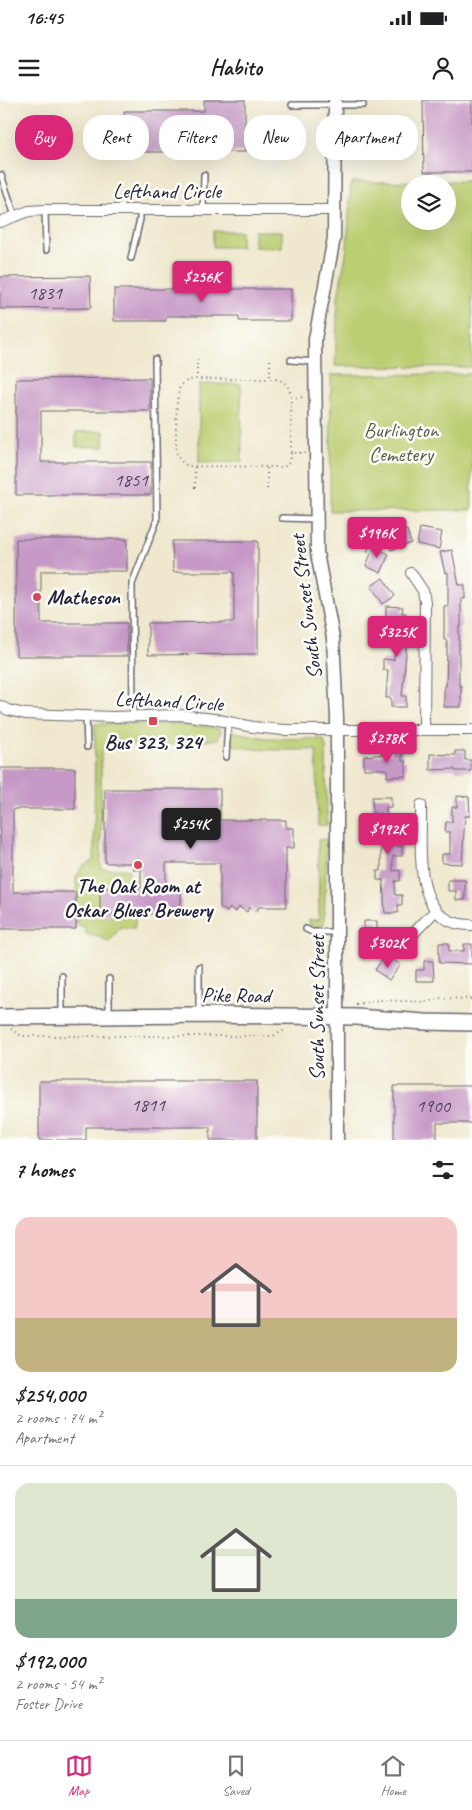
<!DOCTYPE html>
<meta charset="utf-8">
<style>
body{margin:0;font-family:Caveat,sans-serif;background:#f6f6f6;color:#202124;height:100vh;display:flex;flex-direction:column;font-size:19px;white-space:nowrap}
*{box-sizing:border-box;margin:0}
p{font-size:16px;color:#757577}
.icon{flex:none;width:28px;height:28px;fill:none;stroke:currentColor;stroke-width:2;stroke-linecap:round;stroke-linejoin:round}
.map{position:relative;height:1040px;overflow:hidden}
.sheet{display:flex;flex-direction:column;background:#fff;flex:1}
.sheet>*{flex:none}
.top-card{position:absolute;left:15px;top:15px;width:442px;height:45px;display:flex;gap:10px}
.controls{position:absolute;left:401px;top:75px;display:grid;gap:10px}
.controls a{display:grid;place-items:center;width:55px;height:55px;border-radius:50%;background:#fff;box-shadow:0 5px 20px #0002;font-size:25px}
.price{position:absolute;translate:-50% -42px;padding:0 11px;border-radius:5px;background:#db2777;color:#fff;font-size:16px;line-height:32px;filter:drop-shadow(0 1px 2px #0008)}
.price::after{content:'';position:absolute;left:50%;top:30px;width:15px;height:11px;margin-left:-8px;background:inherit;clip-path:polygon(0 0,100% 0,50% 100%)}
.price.on{background:#222;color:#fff}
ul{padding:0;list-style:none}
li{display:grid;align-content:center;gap:10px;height:265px;padding:0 15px}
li+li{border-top:1px solid #e0e0e0}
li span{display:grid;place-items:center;height:155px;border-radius:15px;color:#555}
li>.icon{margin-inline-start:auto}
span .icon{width:90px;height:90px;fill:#fffc;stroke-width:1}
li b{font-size:21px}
h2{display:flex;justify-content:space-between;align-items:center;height:60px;padding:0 15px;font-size:21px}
.chip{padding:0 18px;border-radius:20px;background:#fff;box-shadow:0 5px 20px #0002;font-size:18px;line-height:45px}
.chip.on{background:#db2777;color:#fff}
.status{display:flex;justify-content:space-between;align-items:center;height:35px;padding:0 25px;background:#fff;direction:ltr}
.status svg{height:14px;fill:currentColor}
header{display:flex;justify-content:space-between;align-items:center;height:65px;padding:0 15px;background:#fff;font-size:22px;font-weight:600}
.dock{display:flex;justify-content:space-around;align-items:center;height:70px;border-top:1px solid #e0e0e0;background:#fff;font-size:14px;color:#757577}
.dock a{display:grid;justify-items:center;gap:2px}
.dock .on{color:#db2777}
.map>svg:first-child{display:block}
.green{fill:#bbce72;stroke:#6e7856;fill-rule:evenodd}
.building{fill:#c698c6}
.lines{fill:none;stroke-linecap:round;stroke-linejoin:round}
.service-casing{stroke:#6a676e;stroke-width:8}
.minor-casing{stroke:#6a676e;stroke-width:12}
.tertiary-casing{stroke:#6a676e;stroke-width:15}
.secondary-casing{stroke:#6a676e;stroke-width:18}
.path{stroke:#6a676e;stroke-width:2;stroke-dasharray:1 4;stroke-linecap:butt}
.service{stroke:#fff;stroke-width:5}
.minor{stroke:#fff;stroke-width:10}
.tertiary{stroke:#fff;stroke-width:12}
.secondary{stroke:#fff;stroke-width:15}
.poi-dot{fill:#d1495b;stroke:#fdfcf7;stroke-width:2}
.labels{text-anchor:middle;stroke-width:5;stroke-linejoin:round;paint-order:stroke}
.number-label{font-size:19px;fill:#4b405e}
.street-label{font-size:21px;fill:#22223b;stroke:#fdfcf7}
.park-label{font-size:21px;fill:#585e4e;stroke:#fdfcf7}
.poi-label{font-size:21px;font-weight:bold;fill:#22223b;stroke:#fdfcf7}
</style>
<div class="status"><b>16:45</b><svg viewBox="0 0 49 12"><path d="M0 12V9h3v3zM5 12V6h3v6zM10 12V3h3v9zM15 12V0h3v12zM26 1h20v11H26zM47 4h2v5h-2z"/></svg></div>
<header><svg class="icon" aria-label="menu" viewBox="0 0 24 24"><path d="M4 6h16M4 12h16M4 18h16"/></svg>Habito<svg class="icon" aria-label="person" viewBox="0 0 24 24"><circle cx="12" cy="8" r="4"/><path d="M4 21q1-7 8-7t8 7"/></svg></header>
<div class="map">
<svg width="472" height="1040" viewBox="0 0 472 1040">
<rect width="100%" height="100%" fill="#fdfcf7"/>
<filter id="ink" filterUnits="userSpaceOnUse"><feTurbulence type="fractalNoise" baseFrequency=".02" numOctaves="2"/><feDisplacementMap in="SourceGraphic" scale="10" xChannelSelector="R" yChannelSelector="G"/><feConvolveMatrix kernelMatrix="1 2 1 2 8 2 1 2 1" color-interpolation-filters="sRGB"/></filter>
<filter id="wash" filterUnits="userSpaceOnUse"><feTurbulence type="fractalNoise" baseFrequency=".0096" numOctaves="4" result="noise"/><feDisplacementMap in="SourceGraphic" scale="20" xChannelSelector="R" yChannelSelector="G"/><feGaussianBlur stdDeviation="1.12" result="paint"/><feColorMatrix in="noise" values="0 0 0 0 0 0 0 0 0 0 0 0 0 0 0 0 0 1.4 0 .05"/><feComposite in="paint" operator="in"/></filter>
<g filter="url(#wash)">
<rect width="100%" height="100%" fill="#efe8ce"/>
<path class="green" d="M472,81V267L335,266L338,196L347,149L351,82ZM410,84H448V121H410Z
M213,131H241V147H213Z
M254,131H282V147H254Z
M472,274V410L330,411L331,275Z
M199,284H241L242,362L199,363Z
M104,331V347H76V332Z
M95,624C137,624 180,621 221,629L218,639L185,644L110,645H106L101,651V769H125L129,771V781H134V788H100L101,816H135V828H120L109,842L98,836L86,834L85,827L77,825L76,777L82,767L94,760Z
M231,631L266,638L323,639L326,647L327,725L318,726L316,650C294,649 248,653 230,643Z
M327,739L324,824L319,829L310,825L309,820H319L318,740Z"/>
<g id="blocks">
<path class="building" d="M204,0H245V52H123V43L109,30L115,24L124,23V11H204Z
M423,0H472V72H424Z
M90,176L91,208L0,209V177Z
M176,185H228V189H291V221H239V216H166V221H114V189H176Z
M150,278V311H41V362H151V395H16V279Z
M420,428L442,432L439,449L417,444Z
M407,430L411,443L391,450L386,436Z
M16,439H127V471H41V523H127V556H16Z
M172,441H258V554L148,555V523L234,522V472H173Z
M370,445L389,454L381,473L366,466L371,454L367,452Z
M452,450L459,485H465V499H461V527H459V586H461V607H444V586H446L447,553V540H444V506H448V472L445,473L440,452Z
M383,478L395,496L383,504L371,486Z
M386,506L403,507L402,513H406V554L402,596H406V607H391V598H386L388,570H383V559L394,560V528H392V517H386Z
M392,650H402V661H406V676L387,677V669H364V656L392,654Z
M455,651H465V660H471V671H455V669L430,670V654L455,655Z
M0,668H75V709H13V792H76V829H0Z
M105,689H220V720H286V728H294V748H286V807H259L256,812L249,807L247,812L239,807L236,812L230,808L227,812L220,807V763H166V788L181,789V814H100V788H141V769H133V763H105Z
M457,696L469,697L470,716H465L462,764L442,763V754H450V732H445L446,722H452V707H457Z
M372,697H391V707H386V721H396L397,732H391V746H402V756H393V771L400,770V781H395V795H402V805H398V813H385L383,780H377V771H381V740H378V715H373Z
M448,780H465V800H456V791H448Z
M364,821H377V833H382V841L364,842Z
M439,843H449V851H464V844H472V864L439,863Z
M392,859L401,865L389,880L375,870L382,860L388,864Z
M424,861H433L434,881H416V870H424Z
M39,981H257V1040H210V1027H86V1040H39Z
M394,986H472V1023H437V1040H394Z"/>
</g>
</g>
<g filter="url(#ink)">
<use href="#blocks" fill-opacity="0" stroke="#6a676e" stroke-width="1"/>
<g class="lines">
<defs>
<path id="service" d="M292,5H363
M1,75L15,116
M45,110L46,150
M203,110L204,75
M131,158L140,119V110
M291,260L315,262
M282,418L316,419
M86,616L87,647
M133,616L132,484L157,420L155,259
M226,657L228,622
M306,829L312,832H337
M109,879V915
M199,912V867
M62,916V876"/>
<path id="minor" d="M0,122L29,111L45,110H335
M411,473L423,491L425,502L424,629
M0,606L8,610L25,614L113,617L180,615L214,619L253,627L284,630H472
M421,705C422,746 410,826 472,825
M406,841L435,811"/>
<path id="tertiary" d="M335,0L334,138L315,239L317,453L333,538L337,618V1040"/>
<path id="secondary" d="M0,917L199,915L356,917L425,922L472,923"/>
</defs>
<use href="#service" class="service-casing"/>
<use href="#minor" class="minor-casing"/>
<use href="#tertiary" class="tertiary-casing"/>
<use href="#secondary" class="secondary-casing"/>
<path class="path" d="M197,259V279
M270,260V279
M291,298L305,297
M291,353L288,365L283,367L187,366C183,363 179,360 177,354C175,345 176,293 180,287C184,280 191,280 197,279H275C285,281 288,285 291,295V353H305
M195,367V392
M267,368V391
M356,904L379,900L427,902L441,898L472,899
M11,929L21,936H273L285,930"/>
<use href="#service" class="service"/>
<use href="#minor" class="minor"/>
<use href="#tertiary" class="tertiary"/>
<use href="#secondary" class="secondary"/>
</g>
</g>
<g class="poi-dot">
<circle cx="37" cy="497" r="5"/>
<rect x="148" y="616" width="10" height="10" rx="2.5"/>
<circle cx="138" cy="765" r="5"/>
</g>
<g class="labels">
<g class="number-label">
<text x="45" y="199">1831</text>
<text x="131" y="386">1851</text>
<text x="148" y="1011">1811</text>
<text x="433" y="1012">1900</text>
</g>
<g class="street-label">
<text x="167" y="98">Lefthand Circle</text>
<text transform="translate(306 507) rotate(-97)" y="7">South Sunset Street</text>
<text transform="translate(169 601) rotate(3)" y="7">Lefthand Circle</text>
<text transform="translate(236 895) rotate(1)" y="7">Pike Road</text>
<text transform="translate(317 908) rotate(-90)" y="7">South Sunset Street</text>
</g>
<g class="park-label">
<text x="401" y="337">Burlington<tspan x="401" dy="24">Cemetery</tspan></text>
</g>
<g class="poi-label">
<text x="47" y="504" text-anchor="start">Matheson</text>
<text x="153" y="649">Bus 323, 324</text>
<text x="138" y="793">The Oak Room at<tspan x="138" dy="24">Oskar Blues Brewery</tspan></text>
</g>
</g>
</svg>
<div class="controls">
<a><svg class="icon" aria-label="layers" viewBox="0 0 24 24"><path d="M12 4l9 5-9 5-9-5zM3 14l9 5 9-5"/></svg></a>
</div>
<b class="price" style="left:202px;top:203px">$256K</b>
<b class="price" style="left:377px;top:459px">$196K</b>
<b class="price" style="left:397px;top:558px">$325K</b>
<b class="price" style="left:387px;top:664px">$278K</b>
<b class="price on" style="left:191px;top:750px">$254K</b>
<b class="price" style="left:388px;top:755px">$192K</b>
<b class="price" style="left:388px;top:869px">$302K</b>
<div class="top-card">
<a class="chip on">Buy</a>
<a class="chip">Rent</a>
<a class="chip">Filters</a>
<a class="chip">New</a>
<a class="chip">Apartment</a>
</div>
</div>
<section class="sheet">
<h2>7 homes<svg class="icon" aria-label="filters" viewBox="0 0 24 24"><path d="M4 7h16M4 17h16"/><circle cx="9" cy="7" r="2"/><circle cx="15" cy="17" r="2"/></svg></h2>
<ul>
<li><span style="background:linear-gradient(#f6c9c9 65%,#c2b280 0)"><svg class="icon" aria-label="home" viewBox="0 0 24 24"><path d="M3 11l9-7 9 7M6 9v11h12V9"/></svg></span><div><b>$254,000</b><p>2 rooms · 74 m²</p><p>Apartment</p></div></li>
<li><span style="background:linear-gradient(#dfe7d0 75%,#7fa58c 0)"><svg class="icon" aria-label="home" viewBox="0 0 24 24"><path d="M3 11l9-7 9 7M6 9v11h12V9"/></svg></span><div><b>$192,000</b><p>2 rooms · 54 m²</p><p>Foster Drive</p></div></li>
</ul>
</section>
<nav class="dock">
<a class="on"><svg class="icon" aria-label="map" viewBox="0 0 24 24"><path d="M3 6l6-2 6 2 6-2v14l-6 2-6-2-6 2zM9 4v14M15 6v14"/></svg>Map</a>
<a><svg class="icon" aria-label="saved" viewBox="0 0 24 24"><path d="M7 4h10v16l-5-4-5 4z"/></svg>Saved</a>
<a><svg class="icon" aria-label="home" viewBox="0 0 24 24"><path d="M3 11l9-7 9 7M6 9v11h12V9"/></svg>Home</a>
</nav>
